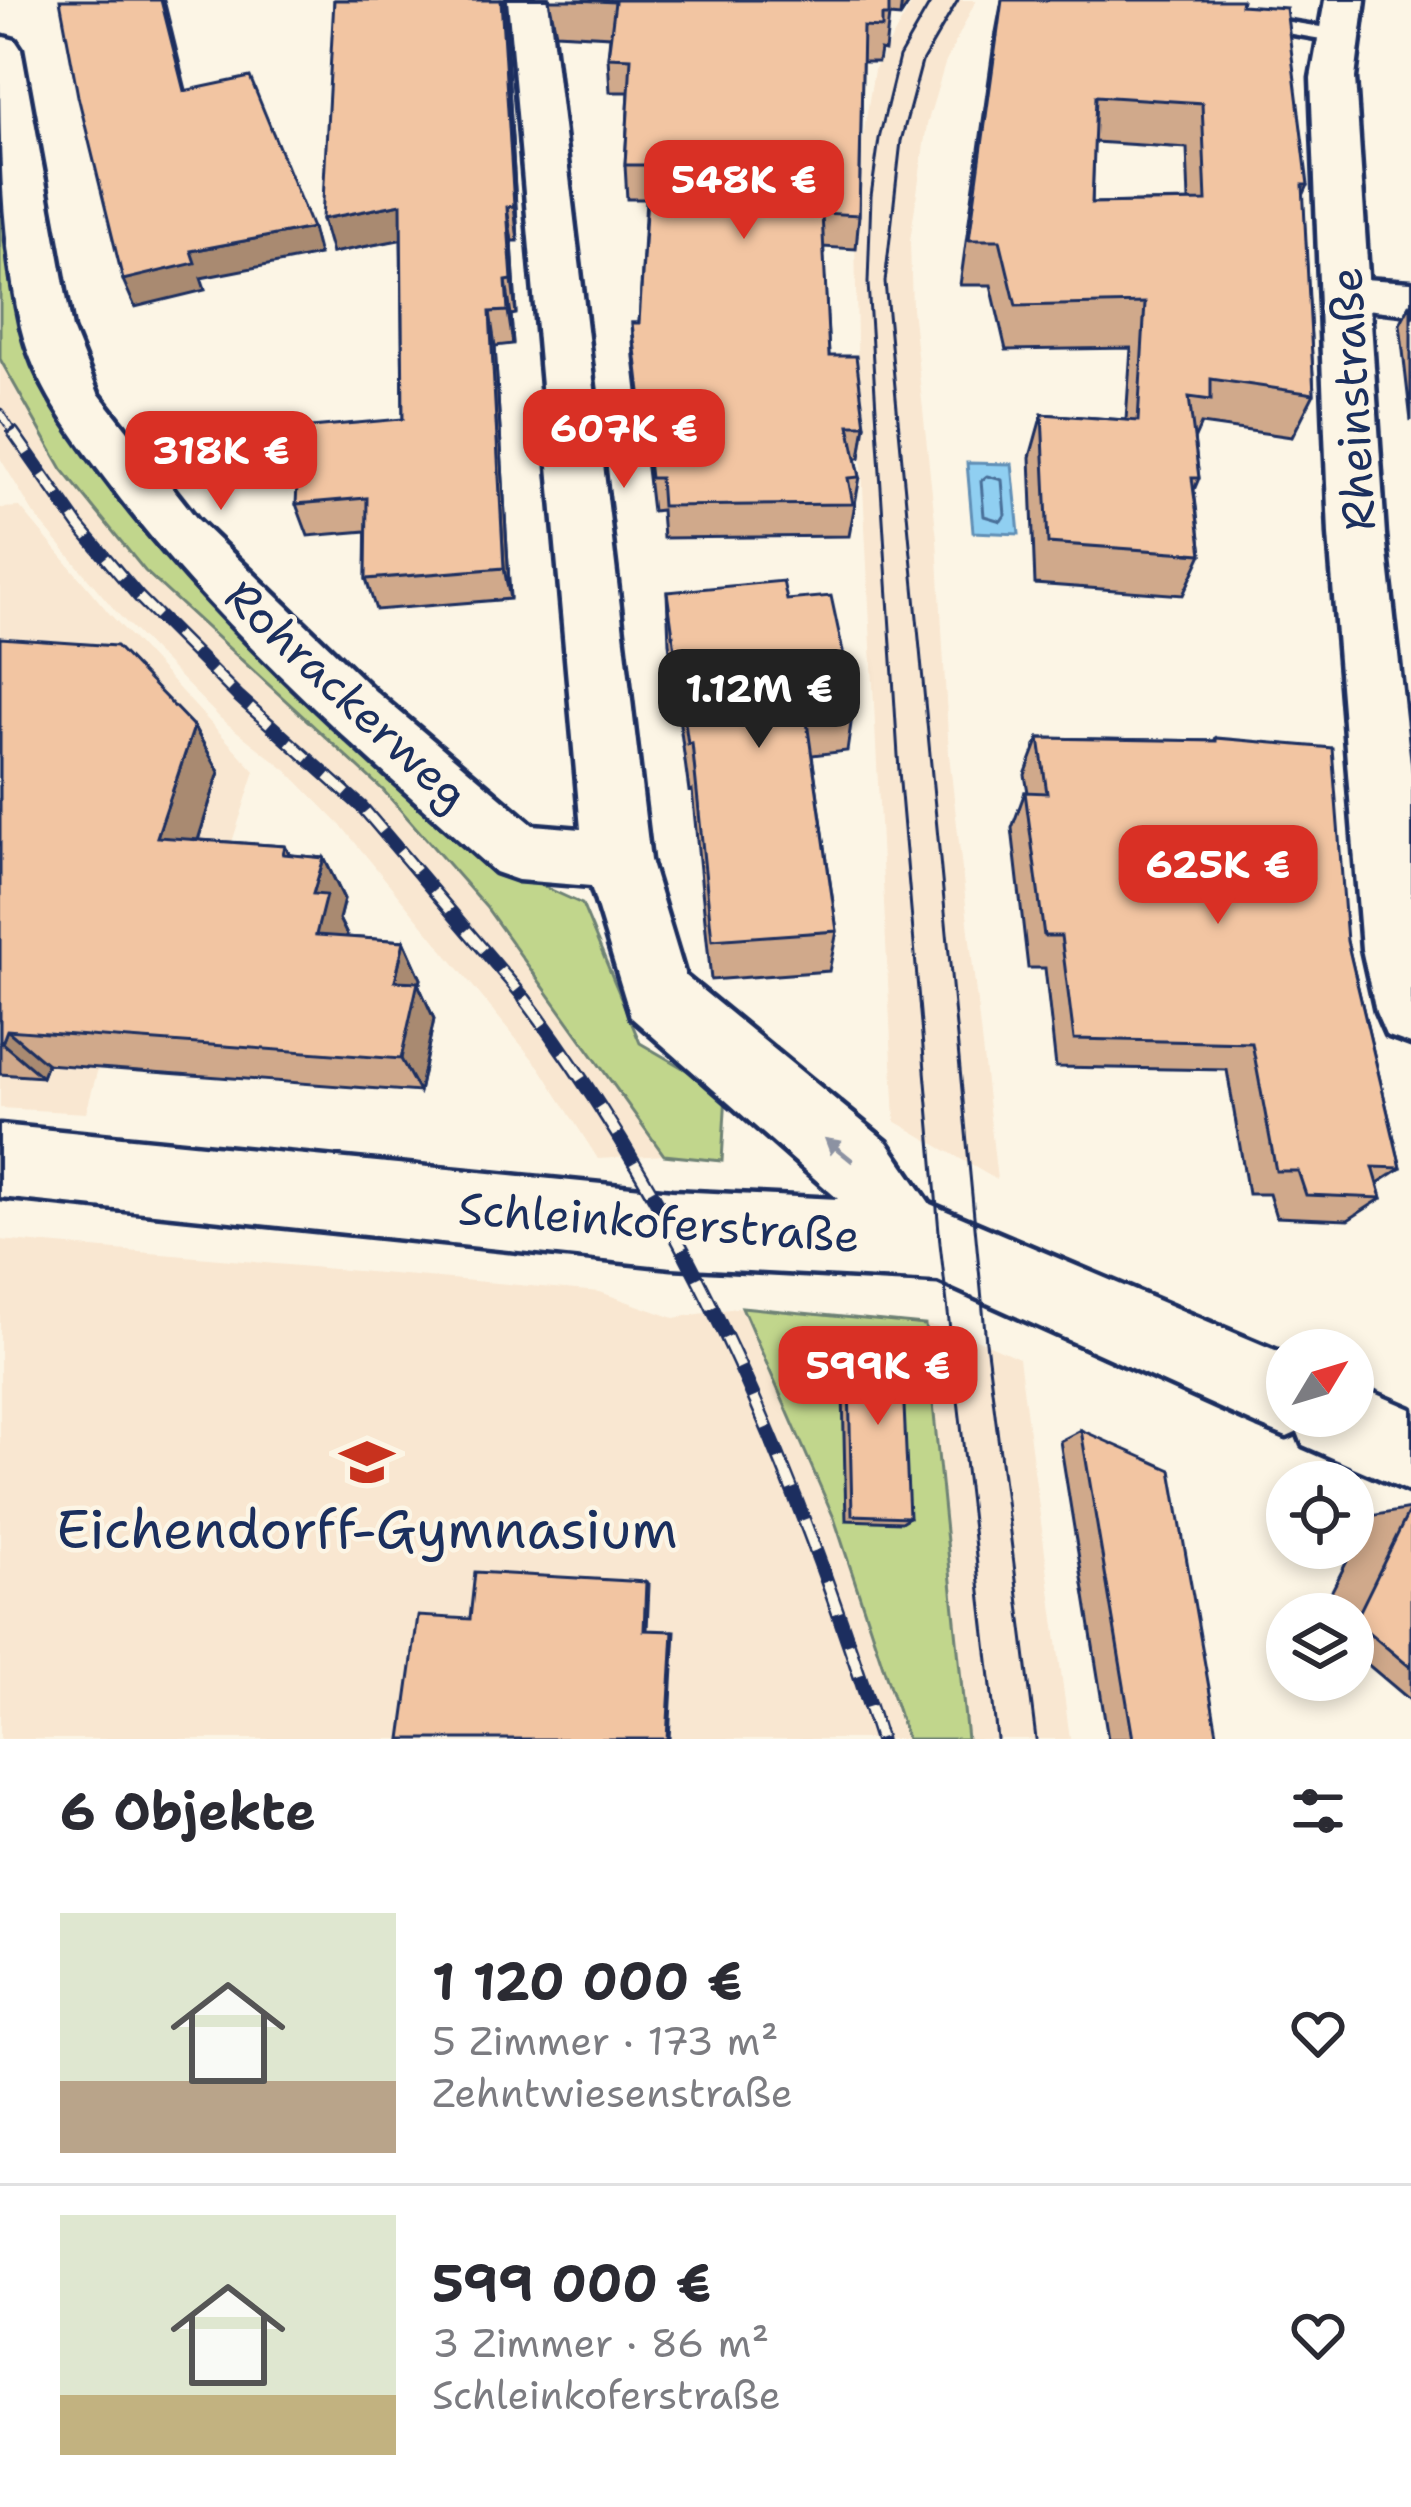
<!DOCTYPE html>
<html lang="de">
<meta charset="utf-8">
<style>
body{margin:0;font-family:"Shantell Sans",sans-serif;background:#f2f2f3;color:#2b2b33;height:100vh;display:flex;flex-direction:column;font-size:45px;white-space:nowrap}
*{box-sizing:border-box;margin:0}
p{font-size:39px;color:#7c7c81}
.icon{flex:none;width:66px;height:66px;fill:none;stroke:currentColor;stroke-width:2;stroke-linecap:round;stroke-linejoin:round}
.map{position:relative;height:1739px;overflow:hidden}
.sheet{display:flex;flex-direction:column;background:#fff;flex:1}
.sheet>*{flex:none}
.needle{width:78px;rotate:52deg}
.controls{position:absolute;left:1266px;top:1329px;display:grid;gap:24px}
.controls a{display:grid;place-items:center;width:108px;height:108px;border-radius:50%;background:#fff;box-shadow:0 6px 18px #0003;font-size:60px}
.price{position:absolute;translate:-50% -102px;padding:0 27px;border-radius:24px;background:#d93025;color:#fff;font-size:39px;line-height:78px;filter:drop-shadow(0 3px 6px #0008)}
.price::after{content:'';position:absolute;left:50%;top:72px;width:36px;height:27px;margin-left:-18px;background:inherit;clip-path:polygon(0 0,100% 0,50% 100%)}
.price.active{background:#222;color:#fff}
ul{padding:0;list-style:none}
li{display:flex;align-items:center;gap:36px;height:300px;padding:0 60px}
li+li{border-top:3px solid #e1e1e2}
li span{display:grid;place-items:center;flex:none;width:336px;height:240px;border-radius:0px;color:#555}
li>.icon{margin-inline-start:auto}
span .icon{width:144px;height:144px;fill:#fffc;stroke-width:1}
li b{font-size:51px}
h2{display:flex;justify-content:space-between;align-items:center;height:144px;padding:0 60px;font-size:51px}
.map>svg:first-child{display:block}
.built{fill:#f9e7d1}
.green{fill:#c1d68c;stroke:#6e8275;stroke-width:3}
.water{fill:#90cff1;stroke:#618fb6;stroke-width:3}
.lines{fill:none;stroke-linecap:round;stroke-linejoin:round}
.shore{stroke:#4a6f99;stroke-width:3}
.service-casing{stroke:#1b2f5e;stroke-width:9}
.minor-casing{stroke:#1b2f5e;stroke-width:9}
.secondary-casing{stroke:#1b2f5e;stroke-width:9}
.service{fill:#fcf5e5;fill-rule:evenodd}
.minor{fill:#fcf5e5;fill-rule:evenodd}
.secondary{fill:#fcf5e5;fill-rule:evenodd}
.tram{stroke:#1b2f5e;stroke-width:3}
.rail-far2-casing{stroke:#1b2f5e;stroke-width:9}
.rail-far1-casing{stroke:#1b2f5e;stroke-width:14}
.rail-casing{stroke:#1b2f5e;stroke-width:15}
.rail-far2{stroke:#fcf5e5;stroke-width:6;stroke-dasharray:20;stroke-linecap:butt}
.rail-far1{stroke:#fcf5e5;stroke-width:9;stroke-dasharray:26;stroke-linecap:butt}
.rail{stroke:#fcf5e5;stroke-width:10;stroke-dasharray:33;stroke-linecap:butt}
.wall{fill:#d0a98b;stroke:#1b2f5e;stroke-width:3;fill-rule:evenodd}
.shaded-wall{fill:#a98a71;stroke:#1b2f5e;stroke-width:3}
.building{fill:#f2c5a2;stroke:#1b2f5e;stroke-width:3;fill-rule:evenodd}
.oneway{fill:#8c92a2}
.labels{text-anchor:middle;stroke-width:9;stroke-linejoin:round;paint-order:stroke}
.street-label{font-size:45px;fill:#1b2f5e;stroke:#fcf5e5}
.near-poi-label{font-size:54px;fill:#1b2f5e;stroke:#fcf5e5}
</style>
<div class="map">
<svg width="1411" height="1739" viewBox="0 0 1411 1739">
<rect width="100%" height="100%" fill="#fcf5e5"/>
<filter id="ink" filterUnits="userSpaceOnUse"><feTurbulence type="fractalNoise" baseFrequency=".00833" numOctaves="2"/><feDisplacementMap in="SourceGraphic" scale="24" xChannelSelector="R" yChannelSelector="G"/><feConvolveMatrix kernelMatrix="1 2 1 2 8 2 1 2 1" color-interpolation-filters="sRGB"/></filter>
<g filter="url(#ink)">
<path class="built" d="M914,0H976L945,64L927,124L910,241L912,308L937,539L949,754L997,1180L895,1121L858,388L854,192L874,70Z
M0,359L62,469L145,571L383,790L486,907L664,1155L598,1159L540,1068L344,829L287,771L220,718L119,615L34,514L0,458Z
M20,507L109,613L255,771L202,935L113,1013L86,1113L0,1108V508Z
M0,1240L600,1292L674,1318L742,1307L834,1518L907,1739H0Z
M925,1325L953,1329L1019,1358L1070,1739H967Z"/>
<path class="green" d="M0,163L18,282L58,403L503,868L582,904L640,1043L726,1093L722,1161L664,1155L486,907L383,790L145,571L62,469L0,359Z
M742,1307L925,1325L967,1739H907L834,1518Z"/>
<path class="water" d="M967,463L1012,464L1019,534L973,532Z"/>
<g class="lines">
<path class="shore" d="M987,476L1002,480L1005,515L1001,521L984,516L981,481Z"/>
<defs>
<path id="service" d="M1246,15L1339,30L1349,36L1339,42L1239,25L1236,21Z"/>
<path id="minor" d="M508,0H548L650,860L685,976L887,1142L930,1204L1287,1355V1416H1353V1384L1411,1409V1492L1303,1445L1298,1432L1287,1437L1258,1425L938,1281L672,1267L0,1197V1125L672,1191L838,1199L631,1017L591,886L518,880L495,872C357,749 215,626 104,477C69,430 35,385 21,327C0,231 0,134 0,36L15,40L21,49L72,329L98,393L197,519L375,691L533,825L581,829Z
M1347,278L1411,282V314L1330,305L1322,294L1330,283Z"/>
<path id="secondary" d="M1325,0H1365L1355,78L1385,535L1411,773V1044L1386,1035L1376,1012L1362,949L1329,535L1311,78Z"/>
</defs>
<use href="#service" class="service-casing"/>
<use href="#minor" class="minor-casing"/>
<use href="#secondary" class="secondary-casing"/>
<use href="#service" class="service"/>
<use href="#minor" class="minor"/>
<use href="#secondary" class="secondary"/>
<path class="tram" d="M932,0L899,57L879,139L871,196L868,283L899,771L940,1243L997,1739
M958,0L922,62L901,141L885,282L986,1342L1036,1739"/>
<defs>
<path id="rail-far2" d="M0,412L15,435"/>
<path id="rail-far1" d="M13,432L79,526L139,597L238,696L362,807L527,1001"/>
<path id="rail" d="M524,998C692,1220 797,1476 880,1739"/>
</defs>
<use href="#rail-far2" class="rail-far2-casing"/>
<use href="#rail-far1" class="rail-far1-casing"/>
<use href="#rail" class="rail-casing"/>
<use href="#rail-far2" class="rail-far2"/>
<use href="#rail-far1" class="rail-far1"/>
<use href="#rail" class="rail"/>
</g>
<path class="wall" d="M334,0H504L518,241H512L516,314L511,315L513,344L495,346L510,599L376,610L366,579L367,531L308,536L296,504L403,419L401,239L332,253Z
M549,0H911L900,17L889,16L885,51L880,50L878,62H862L859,215L856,249L823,247L829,356L865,425L860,458H856L860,477L849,536L663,538L661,510L652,511L634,357L632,323H639L646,199H627L625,165L629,92H610L608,57L610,36L556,33Z
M1002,0L1241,5L1308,185L1303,196L1314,394L1292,437L1201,424L1194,440L1199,478L1194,490L1202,554L1183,595L1035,584L1030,457L1042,414L1126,420L1131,348L1006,350L991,285H960L994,43ZM1094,142L1187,148L1189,201L1092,203Z
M1411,303V421L1400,324Z
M667,592L787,600L854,703L847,751L812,755L837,931L829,971L711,980L692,790L689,791L669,643Z
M0,638L194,727L219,772L198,840L285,846L290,855L324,858L344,899L339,919L347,935L346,937L404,941L421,979L419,986L434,1019L419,1092L47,1064L42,1077L0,1074Z
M1039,738L1214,741L1216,738L1347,941L1401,1168L1378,1183L1382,1198L1348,1220L1276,1217L1269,1194H1248L1227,1070L1056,1067L1045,968H1028L1012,828L1025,792H1028L1025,775Z
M848,1337L909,1517L901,1522L846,1520L842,1349Z
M1081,1430L1218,1739H1108L1060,1441Z
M1410,1509L1411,1510V1701L1353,1652V1614H1320L1370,1516Z"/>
<path class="shaded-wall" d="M161,0H164L193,118L184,91Z
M501,0H504L518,241L514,206Z
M902,0H911L900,17Z
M401,204L409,238L332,253L322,219Z
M507,207L512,241L516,314L512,280Z
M312,228L319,255L201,278L205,290L135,307L123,280L191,251Z
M506,281L511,315L513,344L508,311Z
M490,312L495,346L510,599L504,568Z
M194,727L219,772L186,879L157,837Z
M324,858L344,899L339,919L347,935L337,974L316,935L313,894Z
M404,941L421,979L419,986L434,1019L419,1092L401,1059L395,981Z
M7,1030L47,1064L42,1077L2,1043Z
M646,1582L649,1585L647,1630H644Z
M673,1631H675L669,1739H667Z"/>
<path class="building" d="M60,0H161L184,91L250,77L312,228L191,251L195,263L123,280L78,96Z
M334,0H501L514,206L507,207L512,280L506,281L508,311L490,312L504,568L366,579L367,498L296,504L300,428L403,419L401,204L322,219Z
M575,0H889V16H882V28L863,27L859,215L822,213L829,356H856L865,425H849L860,477L848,478L853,504L662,506L660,478H650L632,323H639L649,165H625L631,58L608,57L615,2Z
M1002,0H1242L1241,5L1286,8L1308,185H1303L1314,394L1211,379V400L1189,397L1199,478H1192L1202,554L1048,543L1042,414L1138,421L1145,303L1016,306L1000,240H969ZM1096,96L1202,103L1206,201L1092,203Z
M783,581L787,600L831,596L854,703L805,708L837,931L712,940L692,743L688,744L667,592Z
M0,638L116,646L194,727L157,837L285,846L283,854L324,858L313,894L326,895L316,935L404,941L395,981L418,982L401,1059L7,1030L2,1043H0Z
M1039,738L1216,741V738L1332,748L1347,941L1401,1168L1373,1167L1382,1198L1306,1195L1298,1171H1276L1252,1043L1074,1039L1061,936H1044L1025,792L1047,793Z
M848,1337L901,1339L909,1517L852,1515Z
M1081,1430L1171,1470L1218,1739H1133Z
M1410,1509L1411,1510V1668L1355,1621Z
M475,1572L646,1582L644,1630L673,1631L667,1739H401L418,1616L470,1619Z"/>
<defs><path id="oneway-solid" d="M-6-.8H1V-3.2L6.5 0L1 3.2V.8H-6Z" transform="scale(3)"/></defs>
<use class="oneway" href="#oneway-solid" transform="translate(839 1150) rotate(-141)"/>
</g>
<defs>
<symbol id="school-bare" viewBox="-9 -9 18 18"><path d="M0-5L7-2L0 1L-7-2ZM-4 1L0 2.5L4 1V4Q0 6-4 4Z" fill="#c8321e" stroke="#fcf5e5" stroke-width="2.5" paint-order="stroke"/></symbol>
</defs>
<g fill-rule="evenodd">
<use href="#school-bare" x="329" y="1424" width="76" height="76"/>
</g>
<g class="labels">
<g class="street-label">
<text transform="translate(1352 399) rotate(-93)" y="16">Rheinstraße</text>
<text transform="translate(347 695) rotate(43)" y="16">Rohrackerweg</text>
<text transform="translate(659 1222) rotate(4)" y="16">Schleinkoferstraße</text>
</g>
<g class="near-poi-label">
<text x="367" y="1548">Eichendorff-Gymnasium</text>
</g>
</g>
</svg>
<div class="controls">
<a><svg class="needle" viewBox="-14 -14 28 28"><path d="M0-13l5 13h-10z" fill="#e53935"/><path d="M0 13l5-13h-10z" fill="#7c7c81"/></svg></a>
<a><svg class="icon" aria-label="locate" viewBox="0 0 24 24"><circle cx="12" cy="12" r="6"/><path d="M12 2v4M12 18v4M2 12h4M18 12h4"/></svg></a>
<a><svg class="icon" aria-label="layers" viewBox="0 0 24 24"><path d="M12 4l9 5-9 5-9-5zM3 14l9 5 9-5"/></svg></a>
</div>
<b class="price" style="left:744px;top:242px">548K €</b>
<b class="price" style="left:624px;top:491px">607K €</b>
<b class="price" style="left:221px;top:513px">318K €</b>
<b class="price active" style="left:759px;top:751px">1.12M €</b>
<b class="price" style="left:1218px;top:927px">625K €</b>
<b class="price" style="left:878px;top:1428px">599K €</b>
</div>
<section class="sheet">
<h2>6 Objekte<svg class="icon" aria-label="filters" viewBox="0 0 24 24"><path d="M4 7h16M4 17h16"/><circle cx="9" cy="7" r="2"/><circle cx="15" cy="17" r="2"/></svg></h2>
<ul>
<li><span style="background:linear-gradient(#dfe7d0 70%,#b9a48a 0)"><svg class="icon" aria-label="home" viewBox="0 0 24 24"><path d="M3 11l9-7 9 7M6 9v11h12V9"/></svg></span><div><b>1 120 000 €</b><p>5 Zimmer · 173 m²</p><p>Zehntwiesenstraße</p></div><svg class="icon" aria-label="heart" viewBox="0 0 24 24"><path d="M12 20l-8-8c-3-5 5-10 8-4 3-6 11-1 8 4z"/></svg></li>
<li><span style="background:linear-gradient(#dfe7d0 75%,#c2b280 0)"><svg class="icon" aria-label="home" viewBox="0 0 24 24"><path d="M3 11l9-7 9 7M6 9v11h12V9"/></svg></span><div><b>599 000 €</b><p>3 Zimmer · 86 m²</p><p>Schleinkoferstraße</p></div><svg class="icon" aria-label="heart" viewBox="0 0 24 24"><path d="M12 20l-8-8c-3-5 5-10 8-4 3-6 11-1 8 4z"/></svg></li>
</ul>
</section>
